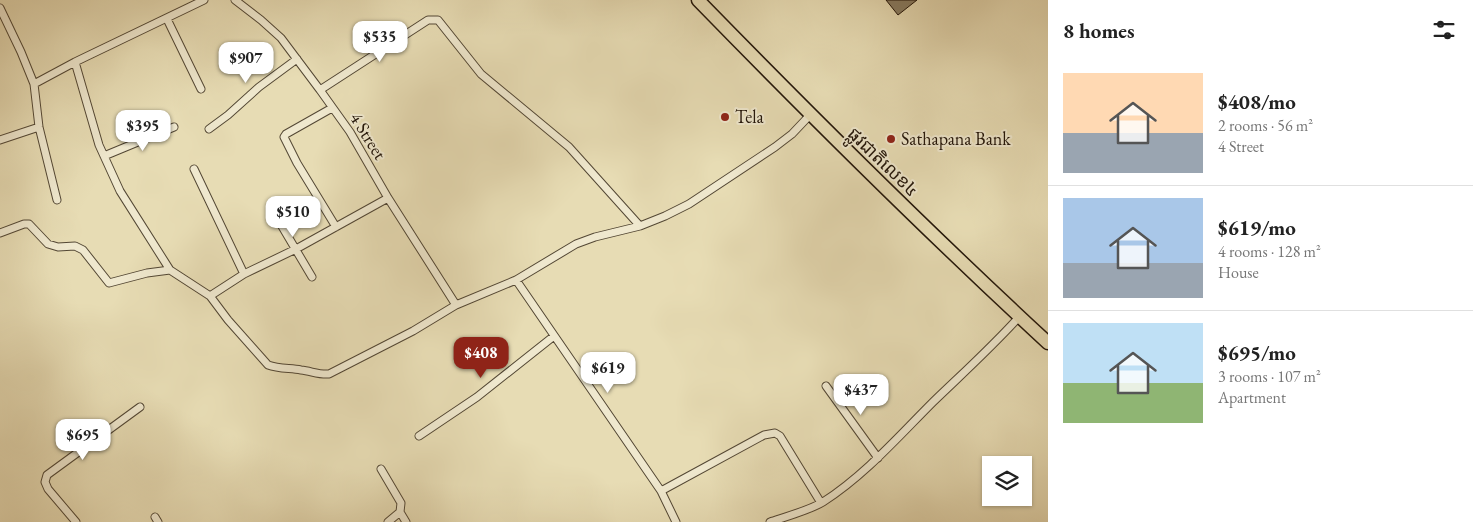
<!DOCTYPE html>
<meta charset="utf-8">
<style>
body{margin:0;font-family:"EB Garamond","Noto Sans Khmer",serif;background:#f6f6f6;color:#222;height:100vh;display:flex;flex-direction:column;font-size:19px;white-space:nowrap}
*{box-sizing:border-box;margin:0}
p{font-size:16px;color:#767676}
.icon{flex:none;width:28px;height:28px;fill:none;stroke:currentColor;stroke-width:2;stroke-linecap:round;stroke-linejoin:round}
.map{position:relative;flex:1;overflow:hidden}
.side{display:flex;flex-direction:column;background:#fff;width:425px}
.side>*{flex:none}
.tools{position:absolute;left:982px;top:456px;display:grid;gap:10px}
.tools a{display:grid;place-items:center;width:50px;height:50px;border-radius:0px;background:#fff;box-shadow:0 1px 4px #0004;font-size:25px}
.price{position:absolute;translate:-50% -42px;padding:0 11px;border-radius:10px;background:#fff;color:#222;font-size:16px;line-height:32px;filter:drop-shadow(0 1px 2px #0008)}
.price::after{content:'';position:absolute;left:50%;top:30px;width:15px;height:11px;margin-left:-8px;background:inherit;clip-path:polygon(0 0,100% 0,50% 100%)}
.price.active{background:#8f2418;color:#fff}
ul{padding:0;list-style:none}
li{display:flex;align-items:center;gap:15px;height:125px;padding:0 15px}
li+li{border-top:1px solid #e0e0e0}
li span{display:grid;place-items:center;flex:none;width:140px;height:100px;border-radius:0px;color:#555}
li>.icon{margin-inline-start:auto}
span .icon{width:60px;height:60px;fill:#fffc;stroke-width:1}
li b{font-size:21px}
h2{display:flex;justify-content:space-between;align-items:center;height:60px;padding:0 15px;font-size:21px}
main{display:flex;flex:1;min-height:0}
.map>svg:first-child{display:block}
.building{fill:#887c62;stroke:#221509}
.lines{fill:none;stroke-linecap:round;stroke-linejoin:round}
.street-casing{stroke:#534734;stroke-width:9}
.highway-casing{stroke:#221509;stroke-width:15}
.street{stroke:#efe8ce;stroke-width:7}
.highway{stroke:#e7dcb4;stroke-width:12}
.poi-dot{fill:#8f2418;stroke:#efe8ce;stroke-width:2}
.labels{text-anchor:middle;stroke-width:4;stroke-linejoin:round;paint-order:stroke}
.poi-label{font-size:18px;fill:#221509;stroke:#efe8ce;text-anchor:start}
.street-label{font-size:18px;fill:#221509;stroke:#efe8ce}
</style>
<main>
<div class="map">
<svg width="1048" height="522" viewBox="0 0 1048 522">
<rect width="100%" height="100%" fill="#e7dcb4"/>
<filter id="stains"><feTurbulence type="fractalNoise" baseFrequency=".004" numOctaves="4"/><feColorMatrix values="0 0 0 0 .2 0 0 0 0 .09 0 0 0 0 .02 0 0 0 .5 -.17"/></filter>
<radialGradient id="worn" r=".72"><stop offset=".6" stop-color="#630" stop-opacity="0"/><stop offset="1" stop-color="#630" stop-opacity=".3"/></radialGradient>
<path class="building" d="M886,0H917L898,15Z"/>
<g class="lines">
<defs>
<path id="street" d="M235,0L261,20L281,38L320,90L350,132L388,198L456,305
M0,8L21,52L34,84L39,127L57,200
M167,19L201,89
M75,62L99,145L120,191L170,270
M34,84L75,62L204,0
M320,90L428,20H438L481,74L569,147L640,226
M332,108L286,134L284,137L297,163L336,227
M209,129L228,115L259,87L297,59
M0,140L39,127
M104,156L174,127
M194,169L244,274
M280,223L312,277
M0,233L24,224H29L48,244L58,247L75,246L83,250L109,283L147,273L170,270L210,296L228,320L268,365C279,369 290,368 301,370C311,371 319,375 329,374L413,331L456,305L516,280L576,244L595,237L640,226L665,216L689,204L775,147L792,134L810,115
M516,280L661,491L676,522
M210,296L244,274L296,249L388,198
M826,386L878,458
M419,436L477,397L554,336
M381,469L401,503L400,512L406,522
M661,491L764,435L775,433L780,436L821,503
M155,517L158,522
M76,522L48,489L45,482L47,475L140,407
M388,522L400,512
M770,522C785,517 810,510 823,502C865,475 898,437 933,402C962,374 992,347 1019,317"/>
<path id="highway" d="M698,0C812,117 928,232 1048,343"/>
</defs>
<use href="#street" class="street-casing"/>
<use href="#highway" class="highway-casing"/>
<use href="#street" class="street"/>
<use href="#highway" class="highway"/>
</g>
<g class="poi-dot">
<circle cx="725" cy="117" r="5"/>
<circle cx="891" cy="139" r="5"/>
</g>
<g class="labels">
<g class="poi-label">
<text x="735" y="123">Tela</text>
<text x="901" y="145">Sathapana Bank</text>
</g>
<g class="street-label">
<text transform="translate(368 136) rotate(58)" y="6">4 Street</text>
<text transform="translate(883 162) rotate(44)" y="6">ផ្លូវជាតិលេខ៤</text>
</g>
</g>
<rect width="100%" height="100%" filter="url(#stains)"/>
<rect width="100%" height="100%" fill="url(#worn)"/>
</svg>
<div class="tools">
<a><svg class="icon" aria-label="layers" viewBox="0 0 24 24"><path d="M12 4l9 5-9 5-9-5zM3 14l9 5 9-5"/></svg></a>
</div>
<b class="price" style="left:380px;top:63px">$535</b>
<b class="price" style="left:246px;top:84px">$907</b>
<b class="price" style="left:143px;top:152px">$395</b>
<b class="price" style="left:293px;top:238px">$510</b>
<b class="price active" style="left:481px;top:379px">$408</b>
<b class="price" style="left:608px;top:394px">$619</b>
<b class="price" style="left:861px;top:416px">$437</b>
<b class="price" style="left:83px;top:461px">$695</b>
</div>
<section class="side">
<h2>8 homes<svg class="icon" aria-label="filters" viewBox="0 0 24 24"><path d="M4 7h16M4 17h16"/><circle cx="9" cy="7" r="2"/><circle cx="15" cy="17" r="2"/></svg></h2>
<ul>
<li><span style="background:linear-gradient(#ffd9b3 60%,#9aa5b1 0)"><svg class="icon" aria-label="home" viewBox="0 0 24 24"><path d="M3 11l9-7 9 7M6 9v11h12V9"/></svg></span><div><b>$408/mo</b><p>2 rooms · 56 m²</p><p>4 Street</p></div></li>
<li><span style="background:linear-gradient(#a9c7e8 65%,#9aa5b1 0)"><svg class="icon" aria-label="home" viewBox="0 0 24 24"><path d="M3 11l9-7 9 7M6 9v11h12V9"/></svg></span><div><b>$619/mo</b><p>4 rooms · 128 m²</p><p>House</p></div></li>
<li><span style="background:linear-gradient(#bfe0f5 60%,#8fb573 0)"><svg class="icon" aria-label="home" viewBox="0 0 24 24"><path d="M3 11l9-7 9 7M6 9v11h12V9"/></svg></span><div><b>$695/mo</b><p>3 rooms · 107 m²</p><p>Apartment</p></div></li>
</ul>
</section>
</main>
